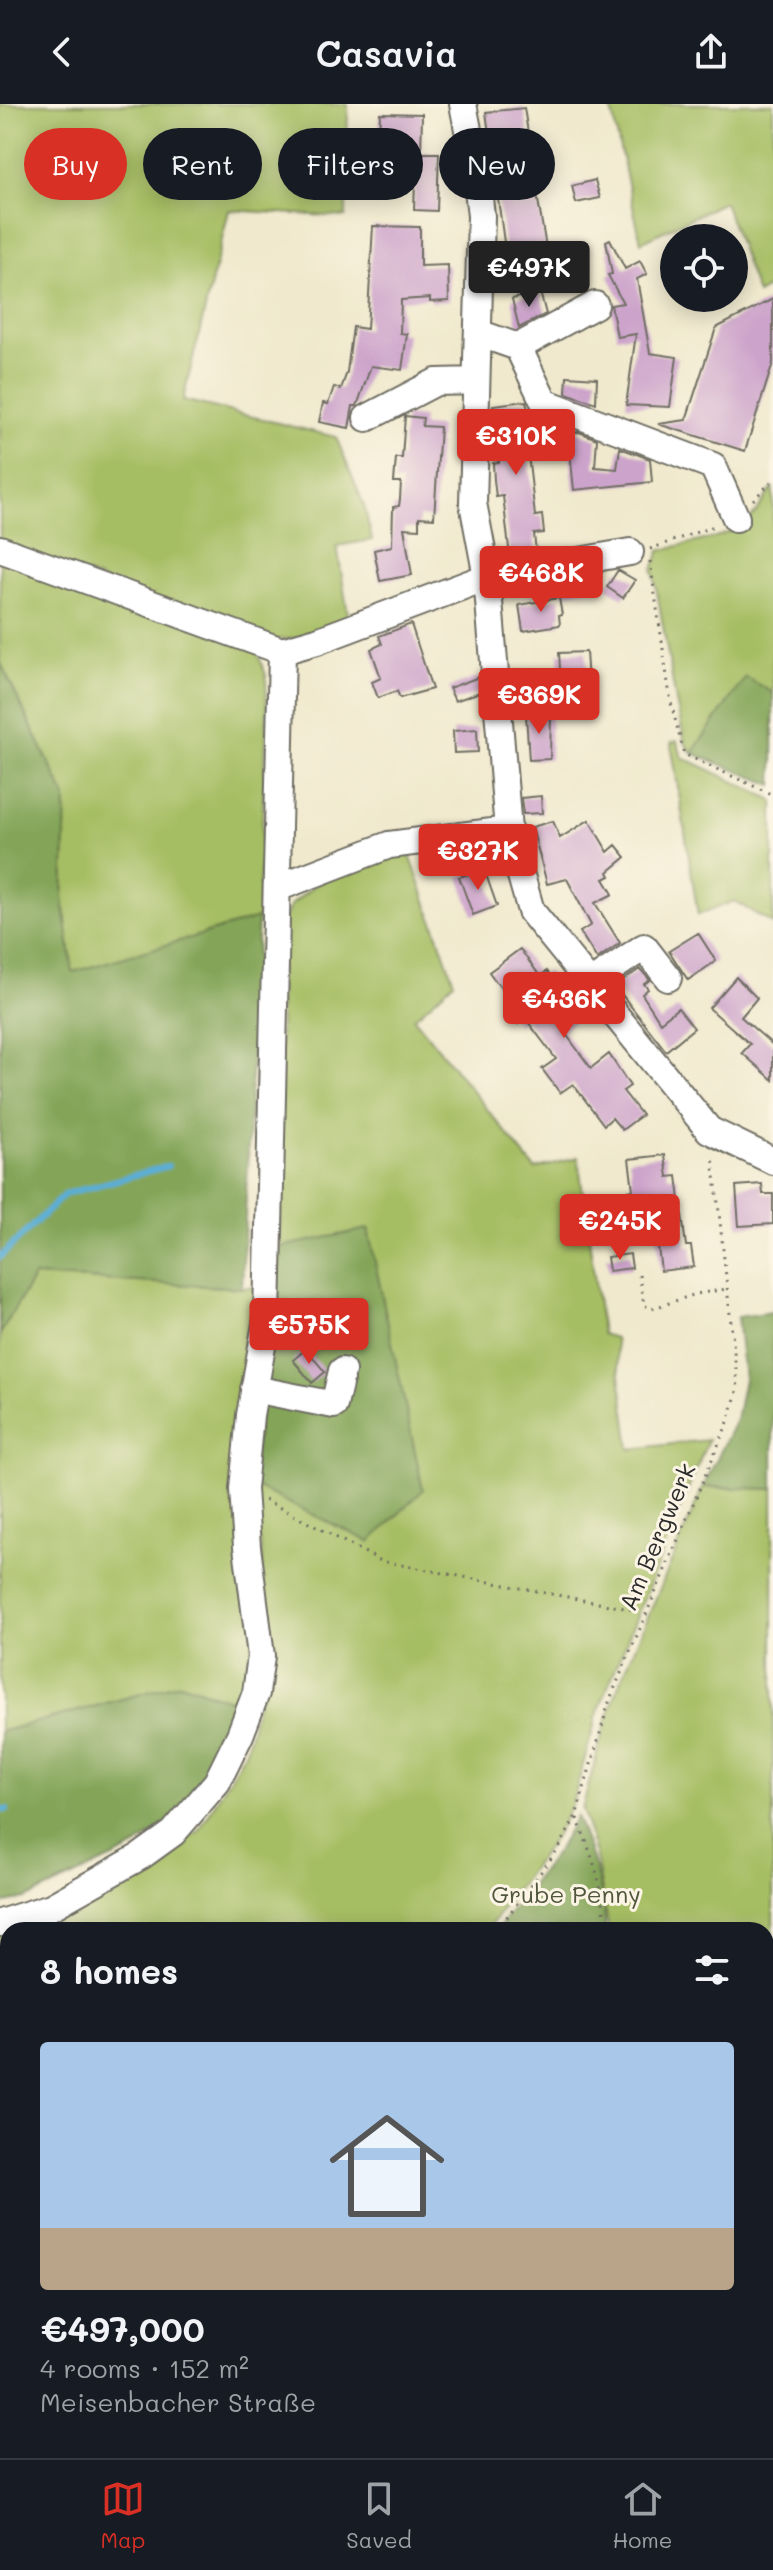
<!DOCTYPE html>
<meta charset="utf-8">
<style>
body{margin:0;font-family:Mali,sans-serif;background:#20242c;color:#f1f3f6;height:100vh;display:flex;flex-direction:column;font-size:30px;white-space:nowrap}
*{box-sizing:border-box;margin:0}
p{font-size:26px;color:#9ea1a6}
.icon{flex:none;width:44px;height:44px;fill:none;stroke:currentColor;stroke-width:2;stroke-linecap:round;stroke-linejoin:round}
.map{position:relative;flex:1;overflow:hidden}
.sheet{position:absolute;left:0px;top:1818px;width:774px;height:536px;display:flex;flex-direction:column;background:#171b24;border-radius:24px 24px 0 0;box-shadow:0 4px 20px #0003}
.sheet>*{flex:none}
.guide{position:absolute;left:24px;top:24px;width:726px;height:72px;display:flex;gap:16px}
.buttons{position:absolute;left:660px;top:120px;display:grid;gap:16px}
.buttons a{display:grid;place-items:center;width:88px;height:88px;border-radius:50%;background:#171b24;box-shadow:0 4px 20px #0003;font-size:40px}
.price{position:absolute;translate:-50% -68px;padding:0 18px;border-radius:8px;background:#d93025;color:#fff;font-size:26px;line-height:52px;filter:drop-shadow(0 2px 4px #0008)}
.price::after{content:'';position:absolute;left:50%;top:48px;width:24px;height:18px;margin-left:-12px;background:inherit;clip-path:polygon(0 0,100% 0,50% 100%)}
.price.selected{background:#222;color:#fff}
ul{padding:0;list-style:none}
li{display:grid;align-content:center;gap:16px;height:424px;padding:0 40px}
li+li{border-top:2px solid #363941}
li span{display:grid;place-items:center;height:248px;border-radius:8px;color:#555}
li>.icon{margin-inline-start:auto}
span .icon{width:144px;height:144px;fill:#fffc;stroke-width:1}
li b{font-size:34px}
h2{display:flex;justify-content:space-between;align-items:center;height:96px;padding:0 40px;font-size:34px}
.tag{padding:0 28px;border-radius:36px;background:#171b24;box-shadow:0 4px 20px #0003;font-size:28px;line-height:72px}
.tag.selected{background:#d93025;color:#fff}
header{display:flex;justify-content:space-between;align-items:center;height:104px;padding:0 40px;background:#171b24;font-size:36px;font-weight:600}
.tabs{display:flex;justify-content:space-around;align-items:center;height:112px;border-top:2px solid #363941;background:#171b24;font-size:22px;color:#9ea1a6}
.tabs a{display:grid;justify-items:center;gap:4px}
.tabs .selected{color:#d93025}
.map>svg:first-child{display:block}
.green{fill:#a6be63;stroke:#687447;stroke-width:2}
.forest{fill:#84a559;stroke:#586842;stroke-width:2}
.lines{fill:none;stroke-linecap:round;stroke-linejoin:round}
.stream{stroke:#5aaed6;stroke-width:6}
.building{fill:#cca3cb}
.minor-casing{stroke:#706e64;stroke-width:30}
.path{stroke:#706e64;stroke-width:3;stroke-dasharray:2 6;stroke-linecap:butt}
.minor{stroke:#fff;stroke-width:26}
.labels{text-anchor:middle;stroke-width:6;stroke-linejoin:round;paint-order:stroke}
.street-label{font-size:24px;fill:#2b2b2b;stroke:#fcf5e5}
.park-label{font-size:24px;fill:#50573c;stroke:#fcf5e5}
</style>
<header><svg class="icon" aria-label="back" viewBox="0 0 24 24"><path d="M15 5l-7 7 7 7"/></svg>Casavia<svg class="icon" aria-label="share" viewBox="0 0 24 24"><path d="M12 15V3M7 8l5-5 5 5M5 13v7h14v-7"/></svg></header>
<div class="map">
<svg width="773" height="2354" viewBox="0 0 773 2354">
<rect width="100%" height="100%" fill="#fcf5e5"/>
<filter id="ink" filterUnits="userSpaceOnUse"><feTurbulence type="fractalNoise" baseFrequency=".0125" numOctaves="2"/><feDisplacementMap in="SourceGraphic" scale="16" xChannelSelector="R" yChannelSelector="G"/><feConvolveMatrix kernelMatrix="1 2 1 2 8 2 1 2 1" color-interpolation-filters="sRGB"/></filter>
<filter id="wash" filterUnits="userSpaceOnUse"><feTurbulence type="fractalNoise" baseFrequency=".006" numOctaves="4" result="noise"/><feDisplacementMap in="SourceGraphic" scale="32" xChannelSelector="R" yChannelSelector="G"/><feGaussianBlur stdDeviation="1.8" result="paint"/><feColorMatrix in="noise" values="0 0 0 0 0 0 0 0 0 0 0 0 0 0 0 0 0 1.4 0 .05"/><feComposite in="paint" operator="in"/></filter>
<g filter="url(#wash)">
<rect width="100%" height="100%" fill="#f0e9cd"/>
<path class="green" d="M0,0H348L346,113L229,106L183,296L336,333L364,401L372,436L337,442L349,517L311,534L268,536L0,439Z
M610,0H773V181L757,190L724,98L641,138Z
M773,384V589L745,574L692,649L685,639L676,597L653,465L660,447C691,436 724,438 750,415C759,406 765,393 773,384Z
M0,454L256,545L266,571L267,613L258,814L72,869L63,794L66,694L0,558Z
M677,637L682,653L773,696V820L734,797L698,811L671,639Z
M408,745L454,878L414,914L535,1065L578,1053L602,1230L615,1234L630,1345L708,1336L598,1608L572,1700L555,1733L487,1826H8V2098L0,2079V1826L136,1767L199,1727L246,1646L269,1551L261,1445L251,1381L369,1126L280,1143V823L291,801L320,777Z
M34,1172L242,1184L259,1182L252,1568L238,1599L181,1579L0,1628V1230Z
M703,1383L773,1385V2235L766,2238V1826H609L596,1753L582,1705L604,1624L619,1581Z
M96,2346H221L220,2354H98Z
M235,2346H741V2354H233Z"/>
<path class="forest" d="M0,558L66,694L63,794L73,868L258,814L242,1184L34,1172L0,1230Z
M746,573L773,589V681L692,649Z
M368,1125L423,1386L370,1438L251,1381L280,1143Z
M773,1208V1385L703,1383L736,1316L744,1275L737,1213Z
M181,1579L238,1599L212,1666L172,1717L130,1746L25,1795L0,1800V1628Z
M576,1712C590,1748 606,1787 605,1826H497L559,1744Z
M773,2274V2354H741V2346H766V2279Z"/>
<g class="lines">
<path class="stream" d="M0,1153L65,1090L168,1062
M0,1706H7"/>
</g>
<g id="blocks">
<path class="building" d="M524,4L532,53L519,54L525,93L537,90L549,161L508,167L486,8Z
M380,9L422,10L421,49H439L437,107L414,106L416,50H395V32H379Z
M595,76L600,94L576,99L572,82Z
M373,122L420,123V162L448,161L449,197L430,198V194L401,196L400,229L407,230L402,266L371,262L357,302H353L349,324L319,318L323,299L328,300L334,283L341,285L347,268L353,223L367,225Z
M610,135L625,165L640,157L647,170L637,175L650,249L677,253L670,303L626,301L636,230L617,233L611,201L623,199L608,171L612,170L606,137Z
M540,188L546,210L519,224L512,195Z
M773,195V259L745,347L658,320L686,316L716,224Z
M567,272L597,274L596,299L566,289Z
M526,297L533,331L526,332L535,412L542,411L544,429L534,430L536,448L510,453L503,392L496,393L494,376L493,359L499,358L493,301Z
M405,312L423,314L422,322L440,323L434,414L419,413V425L404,424L412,471L380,477L374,446L392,442L393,403L399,402L400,395L401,378H394L396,354H402Z
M579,328L597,335L595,363L617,365L620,344L650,355L652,378L574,386L568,329Z
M618,466L635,476L623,494L607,483Z
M587,472L590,484L565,490L562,476Z
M559,494L562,511L559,512L560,521L523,527L519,501Z
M411,520L432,585L400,594L397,587L378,594L372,578L381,574L371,545L382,540L379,532Z
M586,548L588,578L561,580L559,549Z
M479,573L480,588L455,597L449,584Z
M551,610L550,655L529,656L526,611Z
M477,625L478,648L454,649L453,627Z
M541,692L542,709L523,710L521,694Z
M589,716L608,748L616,741L626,753L608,768L610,772L604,775L613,790L595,799L620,839L597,855L580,828L591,821L567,775L547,780L532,723L553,717L560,734Z
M484,765L497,802L473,811L459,773Z
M698,829L716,857L688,876L669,847Z
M520,845L540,872L547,867L581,912L563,926L591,964L609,950L630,982L623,987L642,1011L622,1026L612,1014L604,1021L573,980L560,989L542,965L556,955L525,914L518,920L508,907L514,902L489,868Z
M640,865L650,876L644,880L648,885L642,890L660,918L678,904L694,924L666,947L615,882Z
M736,873L757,894L741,913L773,941V976L742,949L750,940L709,904Z
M665,1051L668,1073L677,1072L686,1142H691L694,1163L661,1167L655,1118L647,1119L644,1100L629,1102L627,1087L633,1086L629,1055Z
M762,1080L763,1090H773V1120L739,1122L736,1082Z
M630,1150L632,1164L609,1167L607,1153Z
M306,1245L325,1268L312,1279L293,1256Z"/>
</g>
</g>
<g filter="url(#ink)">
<use href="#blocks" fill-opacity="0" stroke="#706e64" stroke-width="2"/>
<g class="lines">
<defs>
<path id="minor" d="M463,0L476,67L481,112L473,399L487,473L508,726L531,807L709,1026L773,1057
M478,229L518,243L544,298L713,362L736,414
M518,243L595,201
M367,314L436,278L475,277
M0,445L282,547L317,537L487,473L630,448
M277,784L389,741L508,726
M590,879L644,843L668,874
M254,1285L334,1301L342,1267
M0,1819L51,1803L141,1752L173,1729L217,1678L240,1631L256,1589L261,1552L247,1443L243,1385L250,1311L267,1214L282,547"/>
</defs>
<use href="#minor" class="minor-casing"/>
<path class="path" d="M753,396L773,376
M650,445L714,422
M650,457L671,599L684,650L773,691
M639,1171L644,1201L651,1205L696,1190L727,1185
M265,1396L381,1457L645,1508
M577,1714C591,1749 606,1788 605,1826
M497,1826L559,1744L576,1712L610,1595L728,1318L738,1284L713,1053
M766,2245L773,2244
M745,2346L747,2354
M228,2354L230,2346"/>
<use href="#minor" class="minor"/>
</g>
</g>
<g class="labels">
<g class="street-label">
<text transform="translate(658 1433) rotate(-67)" y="8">Am Bergwerk</text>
</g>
<g class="park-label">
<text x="566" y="1799">Grube Penny</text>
</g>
</g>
</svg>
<div class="buttons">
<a><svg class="icon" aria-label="locate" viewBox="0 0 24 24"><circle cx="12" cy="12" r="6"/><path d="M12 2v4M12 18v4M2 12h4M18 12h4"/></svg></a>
</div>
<b class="price selected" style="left:529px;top:205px">€497K</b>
<b class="price" style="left:516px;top:373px">€310K</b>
<b class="price" style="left:541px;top:510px">€468K</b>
<b class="price" style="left:539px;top:632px">€369K</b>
<b class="price" style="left:478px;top:788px">€327K</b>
<b class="price" style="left:564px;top:936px">€436K</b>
<b class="price" style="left:620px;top:1158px">€245K</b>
<b class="price" style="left:309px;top:1262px">€575K</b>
<div class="guide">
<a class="tag selected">Buy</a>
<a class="tag">Rent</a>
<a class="tag">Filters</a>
<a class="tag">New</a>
</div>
<section class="sheet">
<h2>8 homes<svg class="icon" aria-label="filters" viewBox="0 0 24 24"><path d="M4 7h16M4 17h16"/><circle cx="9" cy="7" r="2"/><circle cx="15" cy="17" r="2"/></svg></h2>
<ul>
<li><span style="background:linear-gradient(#a9c7e8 75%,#b9a48a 0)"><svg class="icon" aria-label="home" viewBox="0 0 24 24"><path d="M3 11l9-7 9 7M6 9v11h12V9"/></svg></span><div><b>€497,000</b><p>4 rooms · 152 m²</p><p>Meisenbacher Straße</p></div></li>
</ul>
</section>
</div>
<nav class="tabs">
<a class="selected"><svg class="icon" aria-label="map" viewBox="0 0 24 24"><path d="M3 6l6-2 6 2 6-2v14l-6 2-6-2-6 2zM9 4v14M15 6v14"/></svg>Map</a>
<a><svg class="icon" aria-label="saved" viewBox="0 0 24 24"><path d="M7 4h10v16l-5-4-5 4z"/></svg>Saved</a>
<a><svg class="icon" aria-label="home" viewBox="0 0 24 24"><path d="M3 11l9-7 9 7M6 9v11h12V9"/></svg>Home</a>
</nav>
